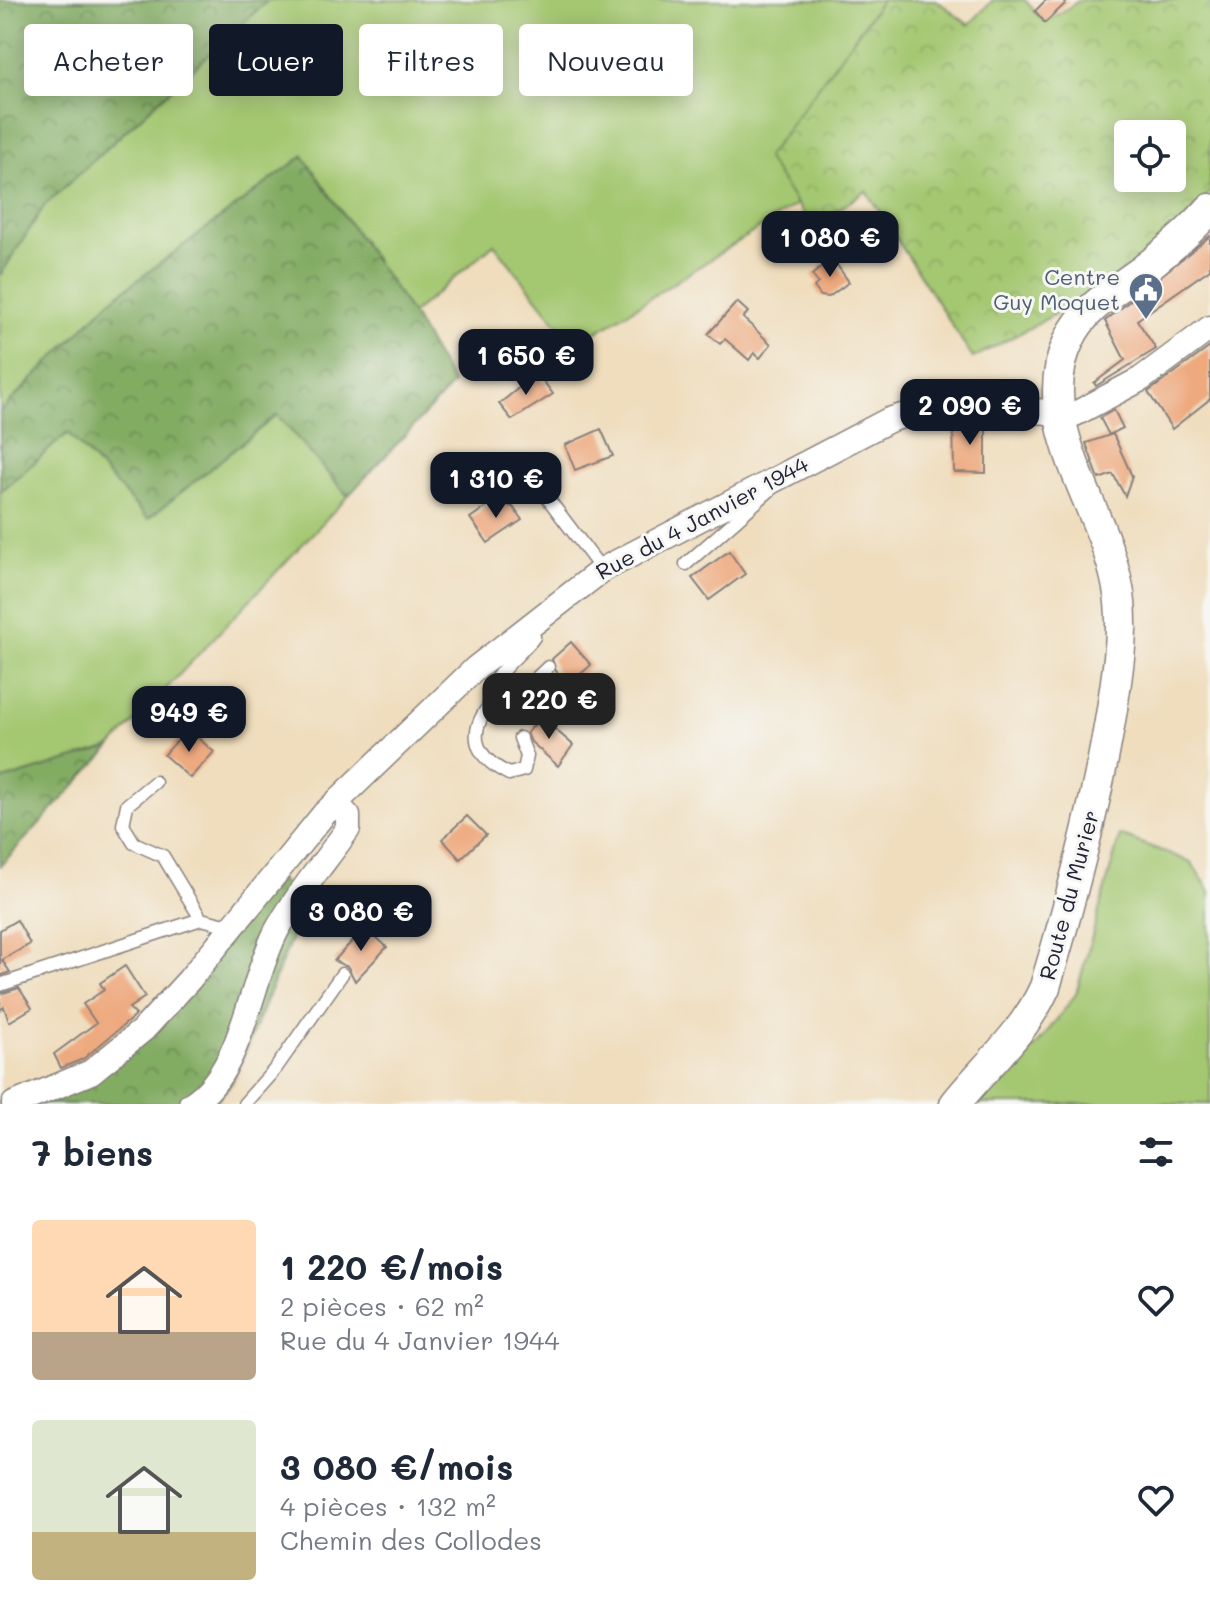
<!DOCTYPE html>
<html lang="fr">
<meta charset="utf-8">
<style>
body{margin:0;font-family:Mali,sans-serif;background:#f2f2f3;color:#1f2937;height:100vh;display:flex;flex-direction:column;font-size:30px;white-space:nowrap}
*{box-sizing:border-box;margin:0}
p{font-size:26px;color:#747a83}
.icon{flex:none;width:44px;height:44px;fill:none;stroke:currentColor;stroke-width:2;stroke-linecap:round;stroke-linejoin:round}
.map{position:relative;height:1104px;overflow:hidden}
.sheet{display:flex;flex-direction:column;background:#fff;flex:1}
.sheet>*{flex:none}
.guide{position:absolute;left:24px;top:24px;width:800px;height:72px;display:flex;gap:16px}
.buttons{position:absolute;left:1114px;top:120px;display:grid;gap:16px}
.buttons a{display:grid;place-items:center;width:72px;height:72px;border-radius:8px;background:#fff;box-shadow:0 4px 20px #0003;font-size:40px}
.price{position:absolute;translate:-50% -68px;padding:0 18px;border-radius:16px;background:#111827;color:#fff;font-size:26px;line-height:52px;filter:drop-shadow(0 2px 4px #0008)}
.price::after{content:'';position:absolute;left:50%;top:48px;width:24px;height:18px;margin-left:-12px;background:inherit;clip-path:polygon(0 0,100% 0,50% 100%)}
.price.selected{background:#222;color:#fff}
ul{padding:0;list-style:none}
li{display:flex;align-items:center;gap:24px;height:200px;padding:0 32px}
li span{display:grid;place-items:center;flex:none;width:224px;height:160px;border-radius:8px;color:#555}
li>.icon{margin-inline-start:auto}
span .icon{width:96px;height:96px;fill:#fffc;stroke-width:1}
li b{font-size:34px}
h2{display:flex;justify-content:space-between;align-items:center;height:96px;padding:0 32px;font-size:34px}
.tag{padding:0 28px;border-radius:8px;background:#fff;box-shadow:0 4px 20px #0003;font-size:28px;line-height:72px}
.tag.selected{background:#111827;color:#fff}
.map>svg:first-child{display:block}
.green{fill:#a4c771;stroke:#637456;stroke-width:2}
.forest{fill:url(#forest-crowns);stroke:#52674f;stroke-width:2}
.park{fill:url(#park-crowns);stroke:#637456;stroke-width:2;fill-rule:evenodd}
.building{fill:#eea97e}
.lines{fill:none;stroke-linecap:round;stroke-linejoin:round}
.service-casing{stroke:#88807c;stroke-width:15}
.minor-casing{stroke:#88807c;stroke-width:27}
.tertiary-casing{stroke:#88807c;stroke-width:33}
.service{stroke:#fff;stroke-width:12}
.minor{stroke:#fff;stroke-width:24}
.tertiary{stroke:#fff;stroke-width:30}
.labels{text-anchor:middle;stroke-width:6;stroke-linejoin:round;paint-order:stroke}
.service-label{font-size:22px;fill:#4e5e75;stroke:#f6f6f2;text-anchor:end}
.street-label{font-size:22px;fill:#22223b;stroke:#f6f6f2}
</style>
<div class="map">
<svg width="1210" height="1104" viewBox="0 0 1210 1104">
<defs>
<pattern id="forest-crowns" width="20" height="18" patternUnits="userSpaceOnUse" patternTransform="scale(2)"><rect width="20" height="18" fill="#83ac63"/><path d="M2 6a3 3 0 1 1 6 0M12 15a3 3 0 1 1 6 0" fill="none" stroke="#6b8c53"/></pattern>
<pattern id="park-crowns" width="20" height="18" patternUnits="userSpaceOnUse" patternTransform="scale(2)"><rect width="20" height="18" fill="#a4c771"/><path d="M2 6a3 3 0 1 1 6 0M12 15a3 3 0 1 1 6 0" fill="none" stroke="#8dab63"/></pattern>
</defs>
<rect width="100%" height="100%" fill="#f6f6f2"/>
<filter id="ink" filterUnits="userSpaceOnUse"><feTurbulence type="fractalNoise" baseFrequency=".0125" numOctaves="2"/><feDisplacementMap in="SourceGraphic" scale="16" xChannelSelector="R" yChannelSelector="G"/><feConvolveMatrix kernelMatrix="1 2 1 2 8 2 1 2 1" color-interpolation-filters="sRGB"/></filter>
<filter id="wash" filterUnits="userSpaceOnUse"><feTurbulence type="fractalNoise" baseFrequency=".006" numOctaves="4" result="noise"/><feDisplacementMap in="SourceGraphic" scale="32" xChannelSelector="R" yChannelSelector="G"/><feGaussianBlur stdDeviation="1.8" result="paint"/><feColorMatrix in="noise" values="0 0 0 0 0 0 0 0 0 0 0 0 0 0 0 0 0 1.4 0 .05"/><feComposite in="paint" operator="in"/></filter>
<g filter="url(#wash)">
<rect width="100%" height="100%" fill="#efddbd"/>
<path class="green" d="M268,0H882L767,158L797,204L575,346L494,244L412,314L303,156L111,300L0,412V276L44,206Z
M277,414L348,496L111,747L0,781V492L68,433L148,519Z
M1120,835L1191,862L1210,891V1104H971L1038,1044L1076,994Z"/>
<path class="forest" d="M0,0H268L44,206L0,276Z
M303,156L412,314L453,384L348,496L277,415L148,519L68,433L0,492V412L111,300Z
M111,747L0,866V781Z
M280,880L307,901L232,1083L213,1104H0V1100L97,1064Z"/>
<path class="park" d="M882,0H936L969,25L993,0H1025L1045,23L1080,0H1210V192C1143,272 1063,310 973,358L866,191L812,227L766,158ZM1128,134H1172V178H1128Z"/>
<g id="blocks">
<path class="building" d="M1046,0H1069L1045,23L1035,11Z
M1210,236V269L1137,320L1156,349L1096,386L1094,383L1125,360L1105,321Z
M832,258L849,282L829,297L821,296L814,287L818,283L812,275Z
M737,302L748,312L743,318L771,344L760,358L754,353L749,360L725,339L720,344L708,334Z
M1210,347V399L1172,429L1148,392Z
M537,373L553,394L512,420L499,404Z
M1114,410L1123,428L1109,435L1100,418Z
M953,420L986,422V473L954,472Z
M601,429L613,456L575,470L565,445Z
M1113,434L1132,476L1125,496L1113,474L1099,479L1086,443Z
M501,497L503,504L513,507L522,520L488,543L470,518Z
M729,551L745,574L709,600L692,578Z
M571,642L591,665L568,685L556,671L552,659Z
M541,717L573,745L558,766L531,742L527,733Z
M188,729L214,752L190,778L164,755Z
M467,816L486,835L460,859L442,839Z
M17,920L30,944L2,960L10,972L0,976V930Z
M365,927L387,947L355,981L348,967L334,961Z
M125,966L145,997L129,1008L136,1015L83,1059L61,1068L54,1054L96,1023L83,1004L104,990L100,983Z
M19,988L32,1008L9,1022L4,1007L0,1010V994Z"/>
</g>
</g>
<g filter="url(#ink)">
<use href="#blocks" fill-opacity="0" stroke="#88807c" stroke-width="2"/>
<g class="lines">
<defs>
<path id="service" d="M510,499L526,490L543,492L602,570
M686,564L770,490
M527,626L534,637C522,655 484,678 492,702L509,704L548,667
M492,702C466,733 474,757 509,774L524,770L527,756L520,738
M155,782L127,805L123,825L134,843L163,856L201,919L234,927
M0,985L201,919
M244,1104L276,1068L342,974"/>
<path id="minor" d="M14,1104L91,1072L144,1029L189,980L324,814L476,668L602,570L889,420L942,404L1075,414L1141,379L1210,328
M191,1104C243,1073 249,983 277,930C297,894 324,863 348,829V816L337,804"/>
<path id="tertiary" d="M955,1104C987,1064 1024,1034 1045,987C1072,896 1097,803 1112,709C1118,668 1126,624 1117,583C1101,503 1031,421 1069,340C1083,308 1116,290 1143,270C1167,251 1190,232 1210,209"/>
</defs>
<use href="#service" class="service-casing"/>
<use href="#minor" class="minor-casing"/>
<use href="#tertiary" class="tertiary-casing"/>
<use href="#service" class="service"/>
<use href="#minor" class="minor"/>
<use href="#tertiary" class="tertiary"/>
</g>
</g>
<defs>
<symbol id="civic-pin" viewBox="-11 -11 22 30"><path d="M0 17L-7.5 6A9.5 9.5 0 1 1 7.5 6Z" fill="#5c6f8a" stroke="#f6f6f2"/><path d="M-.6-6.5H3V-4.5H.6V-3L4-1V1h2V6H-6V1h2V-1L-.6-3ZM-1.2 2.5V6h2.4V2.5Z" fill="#fff"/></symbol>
</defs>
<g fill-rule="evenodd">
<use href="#civic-pin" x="1126" y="270" width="40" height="54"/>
</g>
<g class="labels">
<g class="service-label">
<text x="1120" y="285">Centre<tspan x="1120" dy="25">Guy Moquet</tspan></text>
</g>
<g class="street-label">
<text transform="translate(702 518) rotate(-28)" y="8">Rue du 4 Janvier 1944</text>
<text transform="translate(1069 895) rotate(-75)" y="8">Route du Murier</text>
</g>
</g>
</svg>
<div class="buttons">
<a><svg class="icon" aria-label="locate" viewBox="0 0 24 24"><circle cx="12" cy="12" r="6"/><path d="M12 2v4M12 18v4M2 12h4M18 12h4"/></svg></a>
</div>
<b class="price" style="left:830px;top:279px">1 080 €</b>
<b class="price" style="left:526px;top:397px">1 650 €</b>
<b class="price" style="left:970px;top:447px">2 090 €</b>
<b class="price" style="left:496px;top:520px">1 310 €</b>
<b class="price selected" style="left:549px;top:741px">1 220 €</b>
<b class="price" style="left:189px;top:754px">949 €</b>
<b class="price" style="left:361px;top:953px">3 080 €</b>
<div class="guide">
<a class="tag">Acheter</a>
<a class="tag selected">Louer</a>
<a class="tag">Filtres</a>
<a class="tag">Nouveau</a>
</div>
</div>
<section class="sheet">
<h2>7 biens<svg class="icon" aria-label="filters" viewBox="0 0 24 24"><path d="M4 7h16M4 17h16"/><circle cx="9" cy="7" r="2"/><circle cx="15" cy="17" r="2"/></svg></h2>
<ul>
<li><span style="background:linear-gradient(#ffd9b3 70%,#b9a48a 0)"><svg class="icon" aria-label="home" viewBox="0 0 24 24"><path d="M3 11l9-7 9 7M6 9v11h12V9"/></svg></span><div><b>1 220 €/mois</b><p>2 pièces · 62 m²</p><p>Rue du 4 Janvier 1944</p></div><svg class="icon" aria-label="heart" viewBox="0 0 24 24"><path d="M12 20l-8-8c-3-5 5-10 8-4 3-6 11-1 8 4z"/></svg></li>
<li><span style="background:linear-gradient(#dfe7d0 70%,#c2b280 0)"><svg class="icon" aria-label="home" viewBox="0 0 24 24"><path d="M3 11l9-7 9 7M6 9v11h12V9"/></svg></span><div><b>3 080 €/mois</b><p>4 pièces · 132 m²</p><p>Chemin des Collodes</p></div><svg class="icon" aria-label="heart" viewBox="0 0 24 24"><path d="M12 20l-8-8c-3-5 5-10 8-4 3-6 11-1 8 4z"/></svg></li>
</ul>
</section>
